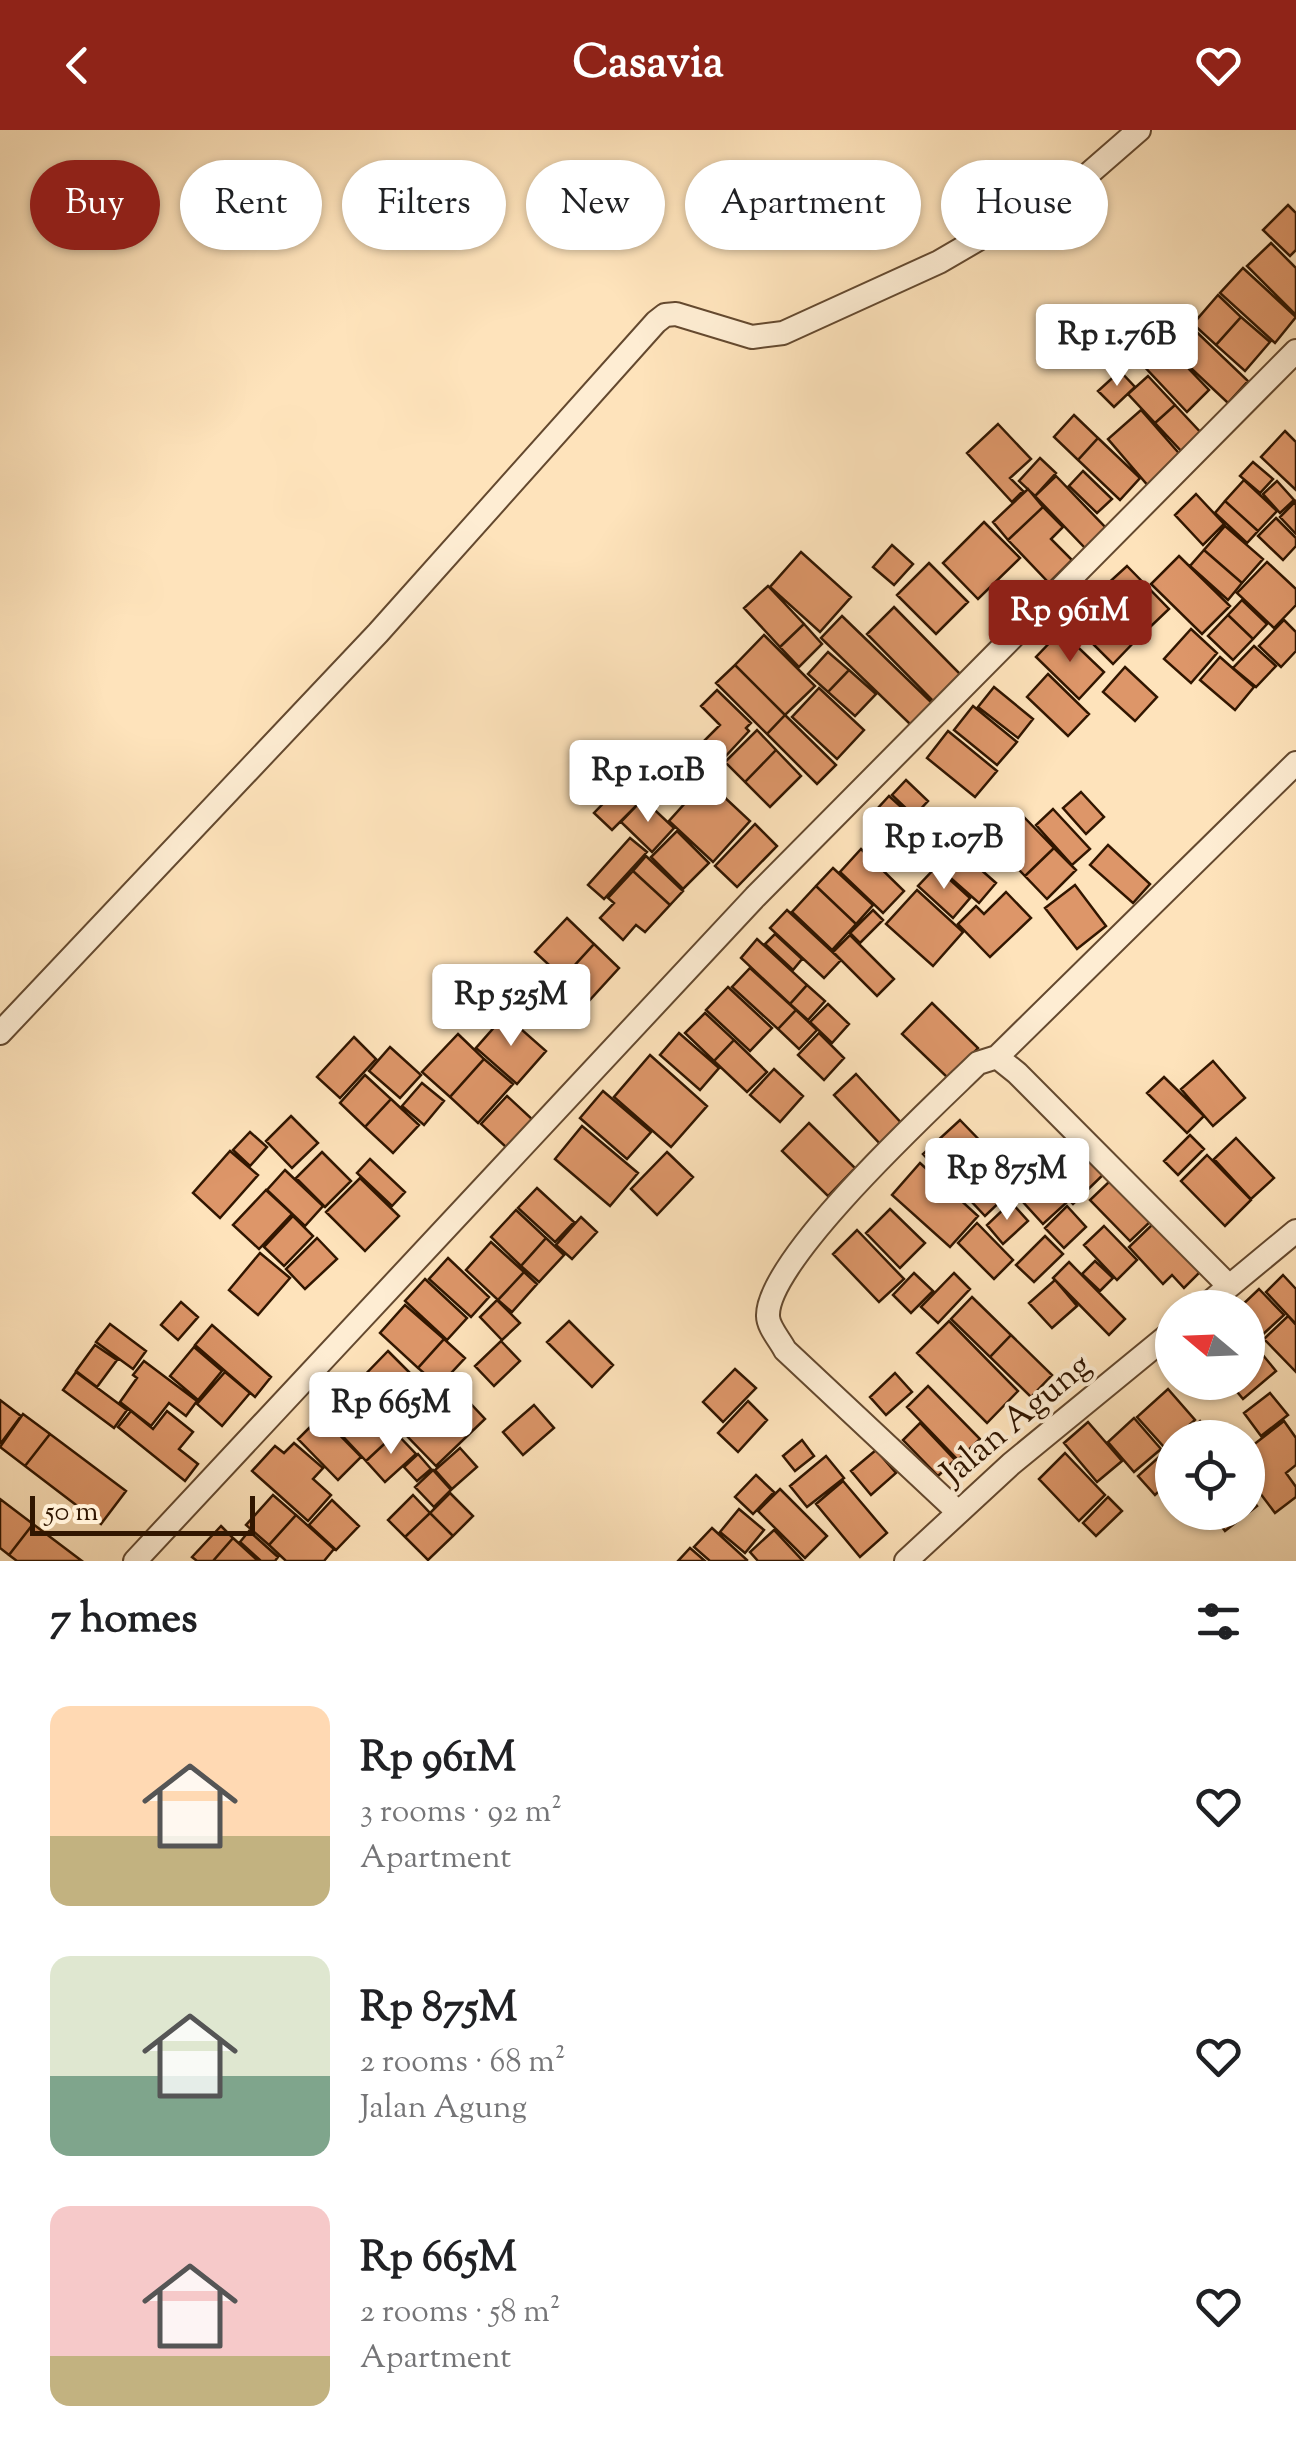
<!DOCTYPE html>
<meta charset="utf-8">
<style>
body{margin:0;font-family:"Sorts Mill Goudy",serif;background:#f2f2f2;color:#202124;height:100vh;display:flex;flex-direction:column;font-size:38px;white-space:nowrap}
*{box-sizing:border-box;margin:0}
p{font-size:32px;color:#757577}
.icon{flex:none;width:55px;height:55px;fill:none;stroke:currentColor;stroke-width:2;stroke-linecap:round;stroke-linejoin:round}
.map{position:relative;height:1431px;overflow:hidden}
.panel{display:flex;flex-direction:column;background:#fff;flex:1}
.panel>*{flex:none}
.banner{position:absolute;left:30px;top:30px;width:1238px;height:90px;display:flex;gap:20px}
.needle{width:65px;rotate:289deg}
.controls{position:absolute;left:1155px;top:1160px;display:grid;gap:20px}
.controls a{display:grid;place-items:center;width:110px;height:110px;border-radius:50%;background:#fff;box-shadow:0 2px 8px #0004;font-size:50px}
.scale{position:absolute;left:30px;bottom:25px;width:225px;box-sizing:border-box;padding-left:10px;border:5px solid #311600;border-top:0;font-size:28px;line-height:35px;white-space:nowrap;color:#311600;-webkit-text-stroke:8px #feedd3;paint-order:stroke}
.price{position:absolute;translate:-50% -85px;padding:0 22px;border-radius:10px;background:#fff;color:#222;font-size:32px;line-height:65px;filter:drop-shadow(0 2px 5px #0008)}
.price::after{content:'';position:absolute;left:50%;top:60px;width:30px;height:22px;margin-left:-15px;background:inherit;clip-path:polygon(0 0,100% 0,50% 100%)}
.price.selected{background:#8f2418;color:#fff}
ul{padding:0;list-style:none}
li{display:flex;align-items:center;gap:30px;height:250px;padding:0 50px}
li span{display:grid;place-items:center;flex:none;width:280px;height:200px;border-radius:20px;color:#555}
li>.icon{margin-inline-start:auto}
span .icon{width:120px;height:120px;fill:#fffc;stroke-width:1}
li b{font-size:42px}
h2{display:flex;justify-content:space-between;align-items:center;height:120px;padding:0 50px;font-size:42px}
.chip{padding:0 35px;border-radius:45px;background:#fff;box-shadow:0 2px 8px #0004;font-size:35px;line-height:90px}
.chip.selected{background:#8f2418;color:#fff}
header{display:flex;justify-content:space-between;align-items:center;height:130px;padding:0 50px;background:#8f2418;color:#fff;font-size:45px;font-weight:700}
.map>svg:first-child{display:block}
.building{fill:#dd9669;stroke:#311600;stroke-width:2.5}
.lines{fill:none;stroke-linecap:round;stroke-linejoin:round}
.street-casing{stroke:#64492f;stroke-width:26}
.street{stroke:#feedd3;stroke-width:22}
.labels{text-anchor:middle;stroke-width:8;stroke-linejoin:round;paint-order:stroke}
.street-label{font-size:35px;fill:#311600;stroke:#feedd3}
</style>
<header><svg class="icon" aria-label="back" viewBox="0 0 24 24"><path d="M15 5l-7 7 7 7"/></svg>Casavia<svg class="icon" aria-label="heart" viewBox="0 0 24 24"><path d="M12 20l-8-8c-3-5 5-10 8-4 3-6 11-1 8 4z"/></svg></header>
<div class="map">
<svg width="1296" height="1431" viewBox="0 0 1296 1431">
<rect width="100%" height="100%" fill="#fee3bb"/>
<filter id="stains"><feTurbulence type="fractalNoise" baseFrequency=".002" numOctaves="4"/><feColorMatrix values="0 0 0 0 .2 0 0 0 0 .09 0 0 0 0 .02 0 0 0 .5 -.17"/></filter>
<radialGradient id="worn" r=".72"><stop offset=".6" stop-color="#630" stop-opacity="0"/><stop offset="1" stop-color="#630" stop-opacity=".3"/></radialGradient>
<path class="building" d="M1288,75L1296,83V120L1290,126L1263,100Z
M1271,113L1296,138V185L1247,136Z
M1243,138L1296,187L1275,213L1220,163Z
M1218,165L1241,187L1216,215L1193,194Z
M1241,187L1270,212L1245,241L1216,215Z
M1183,189L1248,251L1228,273L1162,211Z
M1163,212L1209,260L1187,282L1141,233Z
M1120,241L1135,257L1114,277L1098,261Z
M1148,246L1175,275L1155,293L1128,264Z
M1175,275L1204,306L1184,324L1155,293Z
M1141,280L1184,329L1150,358L1108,309Z
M1074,285L1098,308L1078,330L1054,307Z
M998,294L1031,329L1010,348L1023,361L1012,372L967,323Z
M1285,301L1296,312V360L1261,327Z
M1098,308L1140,348L1120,370L1078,330Z
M1040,328L1056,343L1035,366L1019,351Z
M1253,332L1273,349L1260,363L1240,346Z
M1083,341L1112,369L1097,383L1069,356Z
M1056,346L1107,399L1086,419L1035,366Z
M1244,350L1277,381L1258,401L1225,371Z
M1277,351L1294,370L1280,383L1263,364Z
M1028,359L1043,377L1008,410L993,392Z
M1196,364L1224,394L1203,415L1175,385Z
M1225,371L1258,401L1247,413L1215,383Z
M1296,371V404L1280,387Z
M1043,377L1063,397L1051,409L1072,430L1049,453L1008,410Z
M1276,388L1296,408V416L1283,430L1258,406Z
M984,392L1020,428L978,469L943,433Z
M1225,396L1263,429L1242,453L1204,420Z
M892,415L913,434L894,455L873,437Z
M1204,420L1242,453L1228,470L1190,436Z
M801,422L851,467L820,502L770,457Z
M1179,426L1230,476L1202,504L1151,454Z
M1267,432L1296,459V475L1274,498L1237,463Z
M929,433L968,472L936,504L897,465Z
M1127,436L1169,479L1147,500L1104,457Z
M768,456L804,494L780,517L744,478Z
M1091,462L1137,509L1113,534L1066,487Z
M1242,470L1267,494L1253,509L1228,485Z
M894,477L961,545L934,572L867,504Z
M1228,485L1253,509L1233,530L1208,506Z
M842,486L932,573L911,595L821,508Z
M1284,490L1296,502V521L1281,537L1259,516Z
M804,494L822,514L799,537L780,517Z
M1191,499L1217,523L1191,553L1164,529Z
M1061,501L1104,542L1079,569L1036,527Z
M764,505L815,556L785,585L735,535Z
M1254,516L1276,536L1256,557L1233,538Z
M828,522L849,540L828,562L808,544Z
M1220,527L1254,557L1235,580L1200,550Z
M735,535L785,585L767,604L716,553Z
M1125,537L1157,567L1135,591L1103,562Z
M849,540L876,564L855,586L828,562Z
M1048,544L1089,584L1068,606L1027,567Z
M994,557L1033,589L1018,608L978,577Z
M819,558L864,600L837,629L792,587Z
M717,560L751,593L746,598L749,601L723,629L704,611L720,595L701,576Z
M973,576L1017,612L997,635L954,600Z
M785,585L836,635L817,654L767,604Z
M757,600L776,620L745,652L725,632Z
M948,601L997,641L975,667L927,628Z
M776,620L801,646L770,677L745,652Z
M629,647L647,665L612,700L594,683Z
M706,650L750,691L713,732L669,691Z
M906,650L928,671L914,686L892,665Z
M1081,662L1104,687L1086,704L1063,678Z
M889,666L943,715L919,740L866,691Z
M643,669L674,698L652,722L621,692Z
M1053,679L1090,719L1072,735L1036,695Z
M1019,682L1054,718L1025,746L990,710Z
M755,694L777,716L737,757L715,736Z
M677,701L709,733L683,759L651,727Z
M630,708L647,722L604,769L588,755Z
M1108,715L1150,754L1133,773L1090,735Z
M954,716L996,753L979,773L937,736Z
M1054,718L1076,740L1047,769L1025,746Z
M861,719L904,761L883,783L840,742Z
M646,726L683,761L670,775L633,741Z
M936,737L970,768L953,788L918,756Z
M833,738L873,775L856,794L816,756Z
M633,741L670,775L645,802L636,795L623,810L600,788L614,773L608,768Z
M1075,755L1106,796L1077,819L1045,778Z
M816,756L856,794L832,820L792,782Z
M917,760L963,802L933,836L886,794Z
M1006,762L1031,788L990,827L958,794L976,776L984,784Z
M787,780L841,830L824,848L770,798Z
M873,780L883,790L860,813L850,803Z
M567,788L594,814L563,848L535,822Z
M775,804L802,829L793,840L765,814Z
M850,805L894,849L877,866L833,822Z
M757,809L807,855L790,874L741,828Z
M594,814L619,838L588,872L563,848Z
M750,838L796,880L778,899L732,857Z
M807,855L825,871L808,890L790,874Z
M728,857L772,898L750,921L706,880Z
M932,873L978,918L949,949L902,904Z
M828,874L849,894L832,913L810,892Z
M796,880L817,900L799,919L778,899Z
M705,883L734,910L714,931L685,903Z
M505,885L546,921L517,954L476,918Z
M679,903L719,938L700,960L660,925Z
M819,903L844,928L824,950L798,925Z
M458,904L484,929L450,967L422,942Z
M354,907L376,929L340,968L317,947Z
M734,910L767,942L747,962L714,931Z
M390,917L421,945L400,968L369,941Z
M650,925L707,976L671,1017L614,967Z
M484,929L513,954L478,993L450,967Z
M1213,931L1245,968L1213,996L1181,959Z
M774,939L803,966L780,992L750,965Z
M856,944L905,997L883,1017L834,965Z
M365,945L391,969L365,997L340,973Z
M1164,947L1204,986L1187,1003L1147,963Z
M422,953L444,971L424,995L402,976Z
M603,961L651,1002L627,1029L580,988Z
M507,966L533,990L507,1018L481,994Z
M391,969L419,995L393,1023L365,997Z
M291,986L318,1013L292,1038L266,1011Z
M960,990L987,1018L950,1053L923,1024Z
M809,993L855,1038L828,1066L782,1021Z
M582,996L638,1043L610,1076L555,1029Z
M250,1002L267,1017L250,1036L233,1020Z
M1190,1005L1204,1019L1178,1045L1164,1031Z
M1236,1008L1274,1048L1251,1069L1214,1029Z
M998,1014L1027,1046L985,1086L956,1055Z
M1083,1014L1108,1040L1073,1074L1049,1049Z
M230,1021L258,1045L220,1088L193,1063Z
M322,1022L351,1051L325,1077L296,1048Z
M667,1022L693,1047L657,1085L631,1059Z
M1207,1025L1251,1070L1225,1096L1181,1051Z
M370,1029L405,1062L392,1076L357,1043Z
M920,1033L978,1086L950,1117L892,1065Z
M285,1040L323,1076L305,1096L267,1060Z
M360,1048L399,1086L365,1121L326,1082Z
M1112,1049L1151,1091L1130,1111L1090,1070Z
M1045,1050L1066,1073L1043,1094L1023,1072Z
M537,1058L574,1092L555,1112L518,1078Z
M266,1060L292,1084L259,1119L233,1095Z
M1011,1072L1028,1091L1003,1114L987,1095Z
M1067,1076L1086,1097L1064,1118L1045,1098Z
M890,1079L925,1113L900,1138L866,1103Z
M516,1080L546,1108L521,1136L491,1107Z
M293,1086L313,1106L284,1136L264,1117Z
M581,1087L597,1102L572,1129L556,1115Z
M1156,1091L1202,1140L1184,1158L1172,1145L1163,1154L1129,1117Z
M977,1093L1013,1130L994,1149L958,1113Z
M1104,1096L1137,1130L1117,1150L1084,1115Z
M857,1100L904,1149L879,1172L833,1124Z
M1045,1106L1063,1124L1034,1152L1016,1135Z
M317,1108L337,1129L305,1159L286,1139Z
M546,1108L564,1125L539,1152L521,1136Z
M491,1112L524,1142L498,1170L466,1140Z
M260,1123L290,1148L258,1185L229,1160Z
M448,1128L489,1167L471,1187L429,1149Z
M1095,1131L1113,1148L1100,1161L1082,1144Z
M1069,1132L1125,1189L1109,1205L1053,1148Z
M524,1142L537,1154L512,1182L498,1170Z
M914,1143L933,1161L911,1183L893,1165Z
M954,1143L970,1159L938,1193L921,1177Z
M1283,1145L1296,1159V1194L1266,1162Z
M425,1149L467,1188L447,1210L405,1171Z
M1055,1150L1077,1176L1052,1198L1029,1173Z
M1259,1159L1284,1185L1261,1206L1248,1192V1178H1239Z
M972,1167L1011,1205L990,1227L951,1189Z
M497,1170L520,1193L502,1210L480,1187Z
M181,1172L198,1187L178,1210L161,1195Z
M405,1175L444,1209L418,1238L380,1203Z
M1288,1186L1296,1195V1242L1264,1209Z
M569,1191L613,1235L592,1257L547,1212Z
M949,1191L1018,1261L987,1293L917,1223Z
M110,1194L146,1221L133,1239L96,1212Z
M212,1195L271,1247L255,1267L195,1215Z
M1011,1205L1052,1245L1031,1267L990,1227Z
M1248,1207L1276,1241L1243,1269L1229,1252H1248Z
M444,1209L465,1228L439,1256L418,1238Z
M501,1211L520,1231L494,1256L475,1236Z
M95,1215L117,1230L97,1257L76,1241Z
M194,1217L222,1241L198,1270L170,1246Z
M388,1221L434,1267L403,1299L357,1253Z
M144,1231L197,1271L186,1286L169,1273L151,1296L120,1272L137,1248L133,1245Z
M735,1239L756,1258L723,1292L703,1272Z
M76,1242L127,1280L114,1298L63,1260Z
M225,1242L250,1263L222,1296L197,1274Z
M895,1243L912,1262L886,1285L870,1267Z
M351,1255L396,1303L366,1331L321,1283Z
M928,1256L980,1309L958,1330L907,1277Z
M455,1257L485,1289L436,1336L405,1304Z
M1168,1259L1195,1290L1164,1317L1137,1287Z
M1270,1263L1288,1285L1261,1306L1244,1283Z
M0,1270L21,1286L1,1313L0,1312Z
M748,1271L767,1290L738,1322L718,1303Z
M534,1275L554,1298L523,1325L503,1302Z
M131,1281L153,1299L167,1281L193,1302L179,1319L198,1334L185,1351L118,1297Z
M23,1284L50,1304L25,1336L0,1317Z
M321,1286L361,1327L338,1350L298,1309Z
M1134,1288L1161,1319L1134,1342L1108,1312Z
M1200,1291L1213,1308H1181Z
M1284,1291L1296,1308V1335L1286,1343L1296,1357V1367L1275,1383L1248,1347V1319Z
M1088,1292L1122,1331L1097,1352L1064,1313Z
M920,1293L955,1330L938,1346L903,1310Z
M396,1303L416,1324L385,1352L366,1331Z
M50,1304L126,1361L101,1394L25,1336Z
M802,1310L814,1326L795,1341L783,1326Z
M294,1313L323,1338L313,1349L331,1365L308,1391L252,1341L275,1316L284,1323Z
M460,1318L477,1337L452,1359L435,1340Z
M876,1320L896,1343L871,1365L851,1341Z
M1065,1323L1105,1365L1079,1391L1039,1349Z
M418,1324L431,1339L417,1351L404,1337Z
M826,1326L844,1348L807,1377L790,1356Z
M1160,1326L1172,1340V1349L1155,1365L1138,1346Z
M433,1340L451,1360L434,1377L415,1357Z
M756,1345L774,1362L753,1384L735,1367Z
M843,1351L887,1403L860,1427L816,1374Z
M780,1359L827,1406L805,1428L758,1381Z
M450,1363L473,1386L453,1406L430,1383Z
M1248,1364L1257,1376L1225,1401L1211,1382H1248Z
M273,1365L296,1385L269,1415L246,1395Z
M413,1365L430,1383L405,1407L388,1390Z
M1108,1367L1122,1381L1096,1406L1083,1393Z
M0,1369L33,1394L9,1425L0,1418Z
M332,1370L359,1396L336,1420L309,1395Z
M739,1379L764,1400L745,1423L720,1402Z
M430,1383L453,1406L428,1430L405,1407Z
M296,1385L334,1419L324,1431H286L269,1415Z
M33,1394L82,1431H17L9,1425Z
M221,1396L233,1408L213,1431H197L192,1427Z
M712,1398L747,1430L746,1431H710L694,1417Z
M774,1400L803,1431H758L750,1422Z
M249,1401L278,1427L275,1431H261L240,1412Z
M233,1408L258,1431H213Z
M690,1418L705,1431H678Z"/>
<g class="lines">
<defs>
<path id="street" d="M0,903L378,503L656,192L665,185L676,184L752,207L783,203L939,132L1085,47L1139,0
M997,927L1296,633
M1203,1178L1296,1101
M958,1382L785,1220C780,1210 768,1197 768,1186C766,1130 934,976 978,933L997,927L1017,943L1229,1156
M135,1431L755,767L1296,221
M906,1431L1011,1334L1172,1202"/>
</defs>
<use href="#street" class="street-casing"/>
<use href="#street" class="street"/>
</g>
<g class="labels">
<g class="street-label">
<text transform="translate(1015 1288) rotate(-40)" y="12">Jalan Agung</text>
</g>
</g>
<rect width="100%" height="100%" filter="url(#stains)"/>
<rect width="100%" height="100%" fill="url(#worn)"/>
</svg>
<div class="controls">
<a><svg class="needle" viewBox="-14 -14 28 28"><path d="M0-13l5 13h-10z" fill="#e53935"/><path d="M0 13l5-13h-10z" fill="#757577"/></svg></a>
<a><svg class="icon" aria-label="locate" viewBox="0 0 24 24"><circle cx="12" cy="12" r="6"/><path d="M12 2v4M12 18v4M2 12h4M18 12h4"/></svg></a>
</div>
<div class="scale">50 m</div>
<b class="price" style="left:1117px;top:259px">Rp 1.76B</b>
<b class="price selected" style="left:1070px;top:535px">Rp 961M</b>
<b class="price" style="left:648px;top:695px">Rp 1.01B</b>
<b class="price" style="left:944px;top:762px">Rp 1.07B</b>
<b class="price" style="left:511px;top:919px">Rp 525M</b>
<b class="price" style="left:1007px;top:1093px">Rp 875M</b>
<b class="price" style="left:391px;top:1327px">Rp 665M</b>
<div class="banner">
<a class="chip selected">Buy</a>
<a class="chip">Rent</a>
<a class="chip">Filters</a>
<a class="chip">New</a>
<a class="chip">Apartment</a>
<a class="chip">House</a>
</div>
</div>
<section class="panel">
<h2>7 homes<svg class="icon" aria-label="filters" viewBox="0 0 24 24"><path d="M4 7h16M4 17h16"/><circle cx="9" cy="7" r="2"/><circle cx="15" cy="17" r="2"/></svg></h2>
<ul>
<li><span style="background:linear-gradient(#ffd9b3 65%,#c2b280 0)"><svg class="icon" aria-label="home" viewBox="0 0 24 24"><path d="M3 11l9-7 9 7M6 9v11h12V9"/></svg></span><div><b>Rp 961M</b><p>3 rooms · 92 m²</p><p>Apartment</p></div><svg class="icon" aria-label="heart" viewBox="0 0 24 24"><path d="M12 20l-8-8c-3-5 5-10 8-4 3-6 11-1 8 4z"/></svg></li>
<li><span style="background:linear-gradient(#dfe7d0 60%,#7fa58c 0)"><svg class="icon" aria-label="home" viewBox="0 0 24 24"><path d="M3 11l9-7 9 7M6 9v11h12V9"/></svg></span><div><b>Rp 875M</b><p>2 rooms · 68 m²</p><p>Jalan Agung</p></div><svg class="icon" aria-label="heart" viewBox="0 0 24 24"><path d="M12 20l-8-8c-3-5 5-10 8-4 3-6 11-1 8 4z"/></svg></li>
<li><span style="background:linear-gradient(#f6c9c9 75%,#c2b280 0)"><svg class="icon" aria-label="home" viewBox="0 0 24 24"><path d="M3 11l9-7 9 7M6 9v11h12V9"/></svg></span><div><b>Rp 665M</b><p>2 rooms · 58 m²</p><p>Apartment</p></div><svg class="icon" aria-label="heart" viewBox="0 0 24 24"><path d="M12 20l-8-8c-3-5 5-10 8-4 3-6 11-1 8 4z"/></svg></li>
</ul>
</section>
